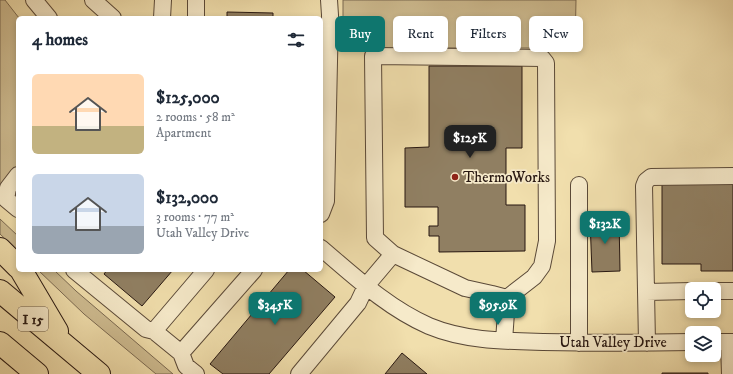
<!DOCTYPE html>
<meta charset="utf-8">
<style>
body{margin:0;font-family:"IM FELL DW Pica",serif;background:#f2f2f3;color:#1f2937;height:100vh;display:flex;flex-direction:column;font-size:15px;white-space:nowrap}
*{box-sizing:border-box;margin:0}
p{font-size:13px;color:#747a83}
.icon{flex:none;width:22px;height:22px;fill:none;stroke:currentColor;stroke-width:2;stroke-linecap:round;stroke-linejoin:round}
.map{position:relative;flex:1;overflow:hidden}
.panel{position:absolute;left:16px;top:16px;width:307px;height:256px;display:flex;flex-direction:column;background:#fff;border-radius:6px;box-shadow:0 2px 6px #0003}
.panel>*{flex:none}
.banner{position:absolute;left:335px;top:16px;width:338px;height:36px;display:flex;gap:8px}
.tools{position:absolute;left:685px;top:282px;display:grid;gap:8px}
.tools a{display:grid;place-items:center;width:36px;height:36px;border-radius:6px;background:#fff;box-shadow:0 2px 6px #0003;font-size:20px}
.price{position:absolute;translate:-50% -34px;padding:0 9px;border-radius:8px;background:#0f766e;color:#fff;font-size:13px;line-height:26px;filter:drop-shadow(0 1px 2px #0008)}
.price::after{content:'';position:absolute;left:50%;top:24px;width:12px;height:9px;margin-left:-6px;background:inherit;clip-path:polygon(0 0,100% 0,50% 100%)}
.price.current{background:#222;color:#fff}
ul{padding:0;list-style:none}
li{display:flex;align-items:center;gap:12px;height:100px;padding:0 16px}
li span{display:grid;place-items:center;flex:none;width:112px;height:80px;border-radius:6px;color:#555}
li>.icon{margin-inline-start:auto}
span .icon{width:48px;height:48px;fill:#fffc;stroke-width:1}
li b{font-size:17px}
h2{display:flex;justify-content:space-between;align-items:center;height:48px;padding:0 16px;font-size:17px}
.chip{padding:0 14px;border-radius:6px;background:#fff;box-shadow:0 2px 6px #0003;font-size:14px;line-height:36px}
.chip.current{background:#0f766e;color:#fff}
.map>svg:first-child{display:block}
.green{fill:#cfbd92;stroke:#7b6a52}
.building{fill:#907f62;stroke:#271711}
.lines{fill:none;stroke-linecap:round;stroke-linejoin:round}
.minor-casing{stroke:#5a4938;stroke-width:18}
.highway-casing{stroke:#271711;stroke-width:24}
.minor{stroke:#f6eaca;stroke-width:16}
.highway{stroke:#f1dfad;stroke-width:22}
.poi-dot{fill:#8f2418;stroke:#f6eaca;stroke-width:1.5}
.labels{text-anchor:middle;stroke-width:3.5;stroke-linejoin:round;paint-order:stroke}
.shield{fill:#f6eaca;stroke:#655648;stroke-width:1}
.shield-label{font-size:14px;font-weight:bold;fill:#271711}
.poi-label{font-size:15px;fill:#271711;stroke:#f6eaca;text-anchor:start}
.street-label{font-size:15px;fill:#271711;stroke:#f6eaca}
</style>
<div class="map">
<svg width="733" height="374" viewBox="0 0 733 374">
<rect width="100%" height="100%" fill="#f1dfad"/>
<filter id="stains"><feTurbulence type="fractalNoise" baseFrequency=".005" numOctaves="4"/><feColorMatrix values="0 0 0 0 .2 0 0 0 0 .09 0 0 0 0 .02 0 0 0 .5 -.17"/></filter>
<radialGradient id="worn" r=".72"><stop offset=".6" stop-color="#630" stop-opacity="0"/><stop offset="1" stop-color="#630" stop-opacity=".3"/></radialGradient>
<path class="green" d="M0,0H5L19,18H18V165L0,187Z
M343,0H576L575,48H343Z
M0,219L18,236V251L0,234Z
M38,270H54L76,291L173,374H156L84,314Z"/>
<path class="building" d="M227,12L273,13V18H227Z
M429,66H522V148H506V205H525V251L439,252V236H429V226H438V207H405V148L429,147Z
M662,183H733V271H701V264H662Z
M619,218L620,271L592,272L590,219Z
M107,270H173L142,306L104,274Z
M289,270H303L335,297L269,374H223L210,364Z
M402,353L427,374H385Z
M662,373H708V374H662Z"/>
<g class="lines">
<defs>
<path id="minor" d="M34,0L49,18
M93,0L113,18
M162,18L163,0
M196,18V0
M18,175L8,188L6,199L18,209
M579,185V343
M321,214L326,201L330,15L329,0
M321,248C355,277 388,308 429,326C465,341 505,341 543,342C593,343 642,343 692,342
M393,254L465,288L492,294L507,298
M74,270L146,329L154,331L181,353L186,366L196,374
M714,291H733
M646,292L692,291
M154,331L206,270
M714,342H733
M729,342L730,374
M647,343L644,186L646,181L651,177L733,176
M181,353L254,270
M299,374L358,303L366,286L393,254L375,238L373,56L542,58L546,63L547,241L542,266L534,277L507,298L504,341"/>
<path id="highway" d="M0,249L18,267
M21,270L57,331
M0,291L99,374
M0,343L37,374"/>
</defs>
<use href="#minor" class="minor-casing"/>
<use href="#highway" class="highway-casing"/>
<use href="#minor" class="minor"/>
<use href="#highway" class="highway"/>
</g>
<circle class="poi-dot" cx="455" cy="177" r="4"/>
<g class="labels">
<rect class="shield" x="18" y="307" width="30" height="24" rx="3"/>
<g class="shield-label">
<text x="33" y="324">I 15</text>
</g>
<g class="poi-label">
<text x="463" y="182">ThermoWorks</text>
</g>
<g class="street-label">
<text x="613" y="347">Utah Valley Drive</text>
</g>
</g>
<rect width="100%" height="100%" filter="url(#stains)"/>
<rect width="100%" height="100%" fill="url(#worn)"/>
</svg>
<div class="tools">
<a><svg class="icon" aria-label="locate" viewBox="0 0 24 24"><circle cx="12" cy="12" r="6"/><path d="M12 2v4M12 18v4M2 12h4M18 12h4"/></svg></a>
<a><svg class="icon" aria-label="layers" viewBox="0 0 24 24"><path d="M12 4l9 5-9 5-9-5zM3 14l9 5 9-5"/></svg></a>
</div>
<b class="price current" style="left:470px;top:159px">$125K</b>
<b class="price" style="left:605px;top:245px">$132K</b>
<b class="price" style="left:275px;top:326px">$345K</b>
<b class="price" style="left:498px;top:326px">$95.9K</b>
<div class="banner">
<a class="chip current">Buy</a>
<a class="chip">Rent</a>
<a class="chip">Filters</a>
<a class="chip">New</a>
</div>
<section class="panel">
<h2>4 homes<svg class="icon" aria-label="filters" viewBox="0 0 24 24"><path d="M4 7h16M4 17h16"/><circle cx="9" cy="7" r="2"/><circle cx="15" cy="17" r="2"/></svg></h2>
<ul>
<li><span style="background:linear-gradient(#ffd9b3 65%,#c2b280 0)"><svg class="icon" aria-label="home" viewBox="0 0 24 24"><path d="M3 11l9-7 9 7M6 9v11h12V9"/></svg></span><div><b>$125,000</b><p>2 rooms · 58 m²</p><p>Apartment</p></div></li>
<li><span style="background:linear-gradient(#c9d6e8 65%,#9aa5b1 0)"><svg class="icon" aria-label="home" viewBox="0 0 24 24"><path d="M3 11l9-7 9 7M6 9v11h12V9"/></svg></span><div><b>$132,000</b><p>3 rooms · 77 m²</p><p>Utah Valley Drive</p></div></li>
</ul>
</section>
</div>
